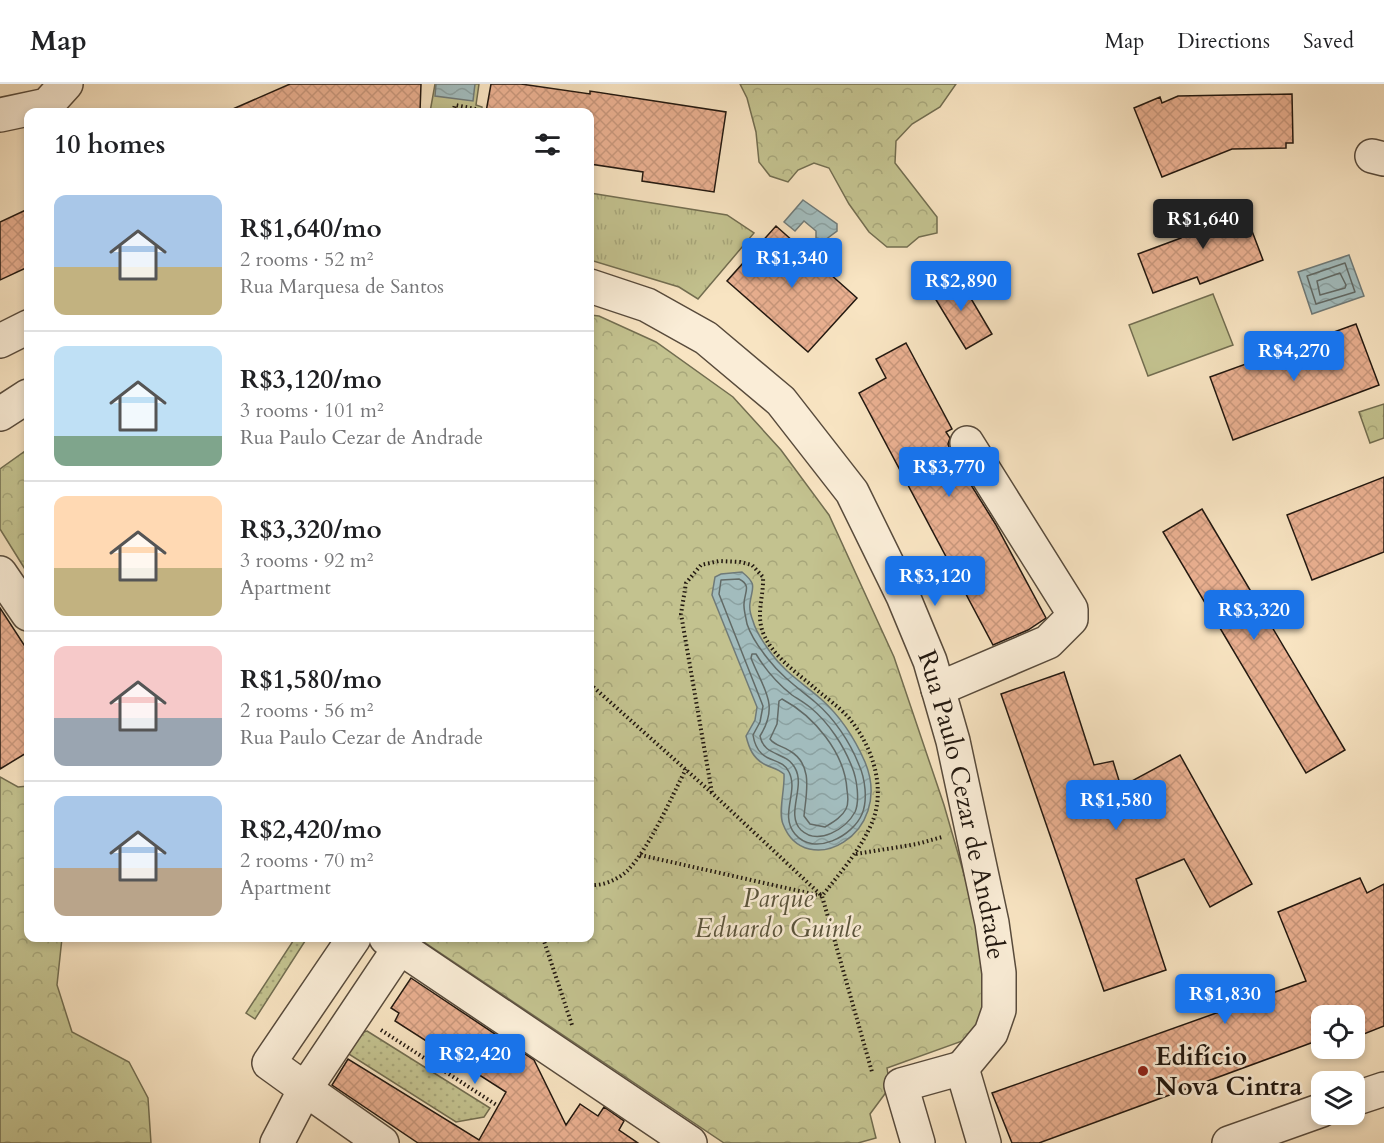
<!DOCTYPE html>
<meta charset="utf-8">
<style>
body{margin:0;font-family:Cardo,serif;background:#f6f6f6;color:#202124;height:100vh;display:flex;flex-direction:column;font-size:22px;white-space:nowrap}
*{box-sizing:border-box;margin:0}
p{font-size:20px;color:#757577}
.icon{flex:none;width:33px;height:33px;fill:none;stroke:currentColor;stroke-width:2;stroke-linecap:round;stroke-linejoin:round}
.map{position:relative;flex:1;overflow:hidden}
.details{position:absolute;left:24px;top:24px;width:570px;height:834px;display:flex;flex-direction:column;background:#fff;border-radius:12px;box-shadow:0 3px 9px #0003}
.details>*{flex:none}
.fabs{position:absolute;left:1311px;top:921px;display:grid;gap:12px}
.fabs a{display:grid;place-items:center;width:54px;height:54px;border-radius:12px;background:#fff;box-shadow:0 3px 9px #0003;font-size:30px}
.price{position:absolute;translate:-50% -51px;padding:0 14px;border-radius:6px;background:#1a73e8;color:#fff;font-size:20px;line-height:39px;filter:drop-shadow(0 2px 3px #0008)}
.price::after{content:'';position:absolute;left:50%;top:36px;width:18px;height:14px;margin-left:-9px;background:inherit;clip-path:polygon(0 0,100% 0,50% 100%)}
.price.selected{background:#222;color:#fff}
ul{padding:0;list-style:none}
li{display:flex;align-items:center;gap:18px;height:150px;padding:0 30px}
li+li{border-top:2px solid #e0e0e0}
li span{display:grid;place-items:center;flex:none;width:168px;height:120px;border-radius:12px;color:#555}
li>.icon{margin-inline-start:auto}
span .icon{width:72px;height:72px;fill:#fffc;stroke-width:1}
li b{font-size:26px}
h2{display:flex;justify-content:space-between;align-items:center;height:72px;padding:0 30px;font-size:26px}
header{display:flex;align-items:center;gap:36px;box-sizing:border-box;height:84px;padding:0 30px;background:#fff;border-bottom:2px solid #e0e0e0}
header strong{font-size:28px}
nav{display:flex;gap:33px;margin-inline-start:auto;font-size:21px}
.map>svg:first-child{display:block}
.grass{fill:url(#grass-tufts);stroke:#726d50;stroke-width:1.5}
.forest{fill:url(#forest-crowns);stroke:#726d50;stroke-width:1.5}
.garden{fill:url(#garden-dots);stroke:#726d50;stroke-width:1.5}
.pitch{fill:#c3c28f;stroke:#726d50;stroke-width:1.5}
.water{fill:url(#water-waves);stroke:#6f7a78;stroke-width:1.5}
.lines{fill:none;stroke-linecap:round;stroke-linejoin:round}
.shore{stroke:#626a66;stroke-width:1.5}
.building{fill:url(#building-cross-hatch);stroke:#221810;stroke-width:1.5}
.minor-casing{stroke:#584b3c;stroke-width:36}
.path{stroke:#221810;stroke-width:4;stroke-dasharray:1.5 3;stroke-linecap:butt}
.minor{stroke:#faedd7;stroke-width:33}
.poi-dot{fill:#8f2418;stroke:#faedd7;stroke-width:2}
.labels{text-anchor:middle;stroke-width:5;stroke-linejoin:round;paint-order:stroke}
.street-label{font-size:26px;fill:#221810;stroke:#faedd7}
.park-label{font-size:26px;font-style:italic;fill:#5a543c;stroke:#faedd7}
.poi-label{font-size:26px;font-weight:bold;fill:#221810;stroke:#faedd7;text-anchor:start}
</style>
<header>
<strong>Map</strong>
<nav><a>Map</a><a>Directions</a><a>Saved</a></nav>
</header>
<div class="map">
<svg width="1384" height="1059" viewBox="0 0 1384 1059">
<defs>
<pattern id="grass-tufts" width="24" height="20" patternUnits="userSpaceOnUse" patternTransform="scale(1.5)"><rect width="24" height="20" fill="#c3c28f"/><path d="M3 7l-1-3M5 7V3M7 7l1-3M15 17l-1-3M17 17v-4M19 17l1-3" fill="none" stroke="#a7a67a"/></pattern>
<pattern id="forest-crowns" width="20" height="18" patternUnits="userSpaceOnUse" patternTransform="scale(1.5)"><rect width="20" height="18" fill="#c3c28f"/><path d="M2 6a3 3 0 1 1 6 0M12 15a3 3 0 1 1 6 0" fill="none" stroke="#a7a67a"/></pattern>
<pattern id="garden-dots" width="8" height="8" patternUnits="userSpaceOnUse" patternTransform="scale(1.5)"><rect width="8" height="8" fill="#c3c28f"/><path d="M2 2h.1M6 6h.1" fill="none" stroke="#a7a67a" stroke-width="1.8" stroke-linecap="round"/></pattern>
<pattern id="water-waves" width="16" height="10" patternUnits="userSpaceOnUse" patternTransform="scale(1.5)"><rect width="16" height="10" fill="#a2bcbd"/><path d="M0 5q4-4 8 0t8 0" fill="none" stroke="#8ba1a1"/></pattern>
<pattern id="building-cross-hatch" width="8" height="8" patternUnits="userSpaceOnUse" patternTransform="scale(1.5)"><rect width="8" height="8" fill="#eab091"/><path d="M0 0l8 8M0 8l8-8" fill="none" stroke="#c8977c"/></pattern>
</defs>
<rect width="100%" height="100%" fill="#f8e4c2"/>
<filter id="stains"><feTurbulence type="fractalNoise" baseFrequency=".00333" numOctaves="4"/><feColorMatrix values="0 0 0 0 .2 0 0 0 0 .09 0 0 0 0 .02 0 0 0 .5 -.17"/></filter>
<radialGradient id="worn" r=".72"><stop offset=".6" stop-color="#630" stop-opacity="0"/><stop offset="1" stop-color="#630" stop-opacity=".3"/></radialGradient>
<path class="grass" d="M590,109L727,131L754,149L698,215L679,203L590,176Z"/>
<path class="forest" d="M740,0H956L940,23L912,40L896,57L895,79L937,133V149L919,153L907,163H887L869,148L849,120L829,84L814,79L798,86L788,98L770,92L759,78L756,48L747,14Z
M590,231L599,232L656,258L733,313L781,366L829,431L894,573L944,721L976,832L988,917L982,934L968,955L887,984L890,1003L870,1030L876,1054L858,1059H724L418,854H590Z
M1384,320V354L1370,359L1359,328Z
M28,365V490L0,445V385Z
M0,693L18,703L28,702V854H62L57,901L72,948L129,978L148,1014L151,1059H0Z"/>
<path class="garden" d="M295,854H307L255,935L246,929Z
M367,947L490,1024L484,1033L456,1038L344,967L354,951Z"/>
<path class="pitch" d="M435,0H479L476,21L482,23V28H430Z
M1213,210L1233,261L1148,292L1129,241Z"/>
<path class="water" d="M436,0H475L473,17L435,12Z
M803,116L837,140V147L825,156L816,154V147L804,137L795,147L784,138Z
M1349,171L1364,212L1312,230L1298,188Z
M742,488C758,501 752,503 750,519C749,525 751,532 753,537C756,549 764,559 771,569C784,588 804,600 821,615C840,632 855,655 865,678C895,751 805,798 783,740C778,728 785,705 784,690C778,685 772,684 766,681C753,675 749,664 746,652L755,636L757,623L712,511L715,493L721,490Z"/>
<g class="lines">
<path class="shore" d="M1345,179L1355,208L1316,220L1307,192Z
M1340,189L1346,201L1345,204L1320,211L1317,197Z
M739,495C753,502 743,510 744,522C744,527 746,534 747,540C751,552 760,565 768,575C781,592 798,604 815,618C834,634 850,658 859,681C865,694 868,716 862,730C853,752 814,773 795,750C779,731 799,708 789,688C781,671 758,682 753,651L760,638L763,622L719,510L721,496Z
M752,570H756C765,585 778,600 792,611C798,615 805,619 811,624C829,639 844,662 852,683C857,695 860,717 855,728C846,745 818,762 801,746C785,730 806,703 795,684C786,667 764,673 760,652C780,620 763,605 751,574Z
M782,615C814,632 845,669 847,706C848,712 849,719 846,725C842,733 833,738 825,743L810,740L804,732C806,710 814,681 790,667C783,662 775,662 770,655L777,640L779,617Z"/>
</g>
<path class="building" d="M290,0H421L420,28H226Z
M491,0H521L590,10V7L726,28L714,108L642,97L643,88L590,80V28H486Z
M1292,10L1293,59H1286V64L1232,65L1162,93L1134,24L1160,13L1162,19L1178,12Z
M1241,118L1263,176L1200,200L1197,193L1153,209L1138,170L1181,154L1177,142Z
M28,125V183L0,196V138Z
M776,142L857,214L808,268L727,197Z
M957,191L992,250L966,265L930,206Z
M1356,240L1379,301L1233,356L1210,293Z
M906,259L952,345L946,348L950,354L948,360L951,369L996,441L1046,534L1028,546L993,561L859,309L886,294L876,275Z
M1384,393V468L1312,496L1287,431Z
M1202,425L1345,666L1306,689L1163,448Z
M0,524L28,567V668L0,685Z
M1064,588L1094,681L1113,677L1121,703L1180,671L1252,800L1210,823L1184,775L1136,795L1166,886L1104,907L1001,610Z
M1360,794L1367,809L1384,800V942L1354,954V932H1322V955L1039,1059H1012L992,1009L1306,897L1278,828Z
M411,894L534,976L566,1041L580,1020L598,1032L604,1023L624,1037L619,1046L638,1059H418L332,1001L348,975L479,1056L506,1008L395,937L399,929L391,924Z"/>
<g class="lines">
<defs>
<g id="minor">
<path d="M0,31L47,21L66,0"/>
<path d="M1372,72L1384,75"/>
<path id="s1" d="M590,202L647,221L706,254L781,317L852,408L903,512L930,577L953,657L992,839L999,889V926L991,949L962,984"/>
<path d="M0,257L28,243"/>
<path d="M0,330L28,312"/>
<path d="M0,489L28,530"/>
<path d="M938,605L1048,558L1071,535V525L967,359"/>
<path d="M354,854L269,979L305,1005L400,863"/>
<path d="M386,854L690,1059"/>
<path d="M1354,1015L1384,1005"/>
<path d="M277,1059L305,1005L382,1059"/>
<path d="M918,1059L901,1001L962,984L984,1059"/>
<path d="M1229,1059L1322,1026"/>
</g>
</defs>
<use href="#minor" class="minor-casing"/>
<path class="path" d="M453,28L455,21L476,25V28
M590,600L712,709L822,812L872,988
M856,770L917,760L942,753
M640,771L822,812C839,790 859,768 871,741C887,706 873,663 849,634C840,624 828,615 818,607C799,590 775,575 764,551C755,531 764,513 763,493L752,481L740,478L719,477L701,481L686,499L681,530L712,709
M590,801C603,802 617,796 627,787C649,765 671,714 686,685
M543,854L572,941
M381,946L498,1022"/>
<use href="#minor" class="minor"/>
</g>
<circle class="poi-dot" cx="1143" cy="987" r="6"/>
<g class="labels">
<g class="street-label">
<text dy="9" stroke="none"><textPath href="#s1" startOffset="675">Rua Paulo Cezar de Andrade</textPath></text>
</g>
<g class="park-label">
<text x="778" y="823">Parque<tspan x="778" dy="30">Eduardo Guinle</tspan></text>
</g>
<g class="poi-label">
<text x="1155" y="981">Edifício<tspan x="1155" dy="30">Nova Cintra</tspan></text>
</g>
</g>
<rect width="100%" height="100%" filter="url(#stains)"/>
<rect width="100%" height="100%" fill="url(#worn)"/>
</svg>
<div class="fabs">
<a><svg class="icon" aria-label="locate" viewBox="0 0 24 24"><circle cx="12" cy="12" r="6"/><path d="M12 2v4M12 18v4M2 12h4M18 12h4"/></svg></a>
<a><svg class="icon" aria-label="layers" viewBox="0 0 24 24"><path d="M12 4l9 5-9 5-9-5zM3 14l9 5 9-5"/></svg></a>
</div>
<b class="price selected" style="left:1203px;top:166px">R$1,640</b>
<b class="price" style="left:792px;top:205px">R$1,340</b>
<b class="price" style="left:961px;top:228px">R$2,890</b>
<b class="price" style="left:1294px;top:298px">R$4,270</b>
<b class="price" style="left:949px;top:414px">R$3,770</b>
<b class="price" style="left:935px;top:523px">R$3,120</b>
<b class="price" style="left:1254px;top:557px">R$3,320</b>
<b class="price" style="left:1116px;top:747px">R$1,580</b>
<b class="price" style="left:1225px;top:941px">R$1,830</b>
<b class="price" style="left:475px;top:1001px">R$2,420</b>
<section class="details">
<h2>10 homes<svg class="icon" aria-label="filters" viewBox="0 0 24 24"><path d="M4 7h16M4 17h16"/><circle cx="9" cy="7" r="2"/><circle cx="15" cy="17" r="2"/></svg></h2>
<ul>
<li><span style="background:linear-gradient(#a9c7e8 60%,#c2b280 0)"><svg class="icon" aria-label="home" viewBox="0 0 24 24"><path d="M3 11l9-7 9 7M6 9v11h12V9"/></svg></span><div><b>R$1,640/mo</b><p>2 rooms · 52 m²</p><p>Rua Marquesa de Santos</p></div></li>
<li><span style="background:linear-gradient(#bfe0f5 75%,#7fa58c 0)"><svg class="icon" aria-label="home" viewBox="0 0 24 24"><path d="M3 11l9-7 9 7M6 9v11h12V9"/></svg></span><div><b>R$3,120/mo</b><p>3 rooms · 101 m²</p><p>Rua Paulo Cezar de Andrade</p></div></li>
<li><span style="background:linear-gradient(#ffd9b3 60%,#c2b280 0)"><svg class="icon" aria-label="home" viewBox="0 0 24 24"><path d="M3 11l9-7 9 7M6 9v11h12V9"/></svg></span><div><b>R$3,320/mo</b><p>3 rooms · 92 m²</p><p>Apartment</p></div></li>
<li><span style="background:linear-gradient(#f6c9c9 60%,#9aa5b1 0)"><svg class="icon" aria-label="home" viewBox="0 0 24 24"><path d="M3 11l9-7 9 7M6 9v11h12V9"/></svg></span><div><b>R$1,580/mo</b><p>2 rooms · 56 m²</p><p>Rua Paulo Cezar de Andrade</p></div></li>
<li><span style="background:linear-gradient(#a9c7e8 60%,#b9a48a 0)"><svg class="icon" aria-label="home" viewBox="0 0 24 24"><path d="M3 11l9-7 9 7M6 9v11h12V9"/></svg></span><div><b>R$2,420/mo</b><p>2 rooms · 70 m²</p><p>Apartment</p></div></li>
</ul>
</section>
</div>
